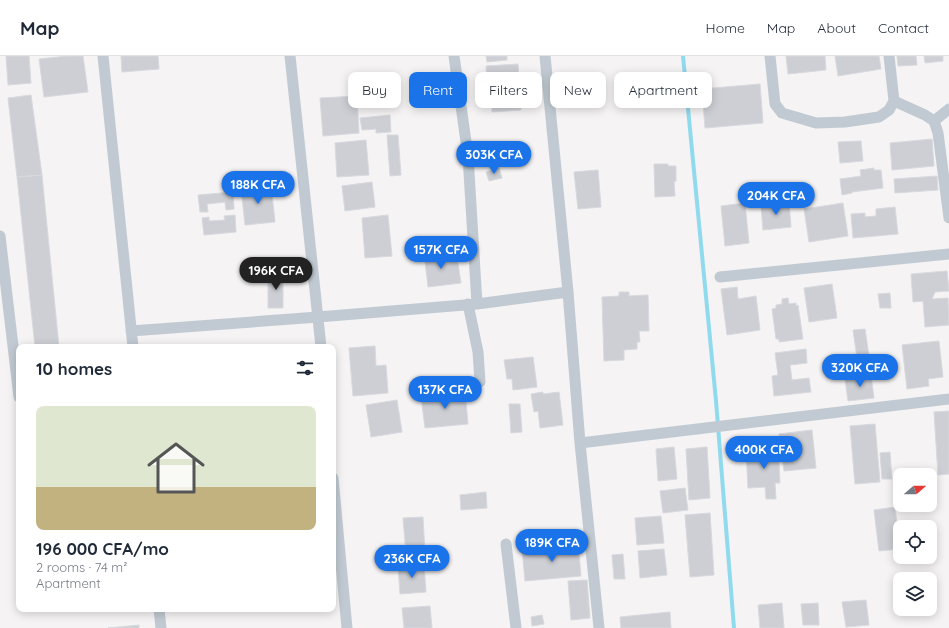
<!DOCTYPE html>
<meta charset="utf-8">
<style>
body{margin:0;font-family:Quicksand,sans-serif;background:#f6f6f7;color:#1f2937;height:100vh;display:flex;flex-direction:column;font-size:15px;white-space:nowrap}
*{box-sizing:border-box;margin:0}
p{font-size:13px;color:#747a83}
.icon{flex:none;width:22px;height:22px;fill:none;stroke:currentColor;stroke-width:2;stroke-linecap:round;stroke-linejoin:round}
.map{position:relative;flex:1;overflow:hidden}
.drawer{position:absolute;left:16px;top:288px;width:320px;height:268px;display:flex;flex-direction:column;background:#fff;border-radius:8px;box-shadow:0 2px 10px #0003}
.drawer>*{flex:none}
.guide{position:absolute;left:348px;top:16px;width:380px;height:36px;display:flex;gap:8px}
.needle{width:26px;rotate:70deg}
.buttons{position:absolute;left:893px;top:412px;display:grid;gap:8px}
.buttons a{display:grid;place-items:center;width:44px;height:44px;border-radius:8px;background:#fff;box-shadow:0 2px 10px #0003;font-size:20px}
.price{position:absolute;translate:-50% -34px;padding:0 9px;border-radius:14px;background:#1a73e8;color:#fff;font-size:13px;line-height:26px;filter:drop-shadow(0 1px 2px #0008)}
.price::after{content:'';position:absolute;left:50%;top:24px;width:12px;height:9px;margin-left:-6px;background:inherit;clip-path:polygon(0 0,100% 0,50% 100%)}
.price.active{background:#222;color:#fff}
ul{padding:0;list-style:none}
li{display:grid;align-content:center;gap:8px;height:212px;padding:0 20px}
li+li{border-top:1px solid #e0e1e3}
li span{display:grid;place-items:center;height:124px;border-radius:8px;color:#555}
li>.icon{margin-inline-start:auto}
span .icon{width:72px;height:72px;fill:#fffc;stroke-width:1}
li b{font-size:17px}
h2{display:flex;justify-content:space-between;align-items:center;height:48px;padding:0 20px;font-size:17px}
.tag{padding:0 14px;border-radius:8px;background:#fff;box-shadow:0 2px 10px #0003;font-size:14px;line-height:36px}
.tag.active{background:#1a73e8;color:#fff}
header{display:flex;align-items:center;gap:24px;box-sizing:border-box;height:56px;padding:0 20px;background:#fff;border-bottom:1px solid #e0e1e3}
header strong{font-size:19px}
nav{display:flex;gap:22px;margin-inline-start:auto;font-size:14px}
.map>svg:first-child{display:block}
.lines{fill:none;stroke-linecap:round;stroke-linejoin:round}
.stream{stroke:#90daee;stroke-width:4}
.building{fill:#cdcfd5;stroke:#d7d9de}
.street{stroke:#c1cad2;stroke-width:11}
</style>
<header>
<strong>Map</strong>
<nav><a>Home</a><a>Map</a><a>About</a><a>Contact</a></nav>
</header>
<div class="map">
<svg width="949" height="572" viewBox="0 0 949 572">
<rect width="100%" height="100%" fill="#f5f3f3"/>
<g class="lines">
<path class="stream" d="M683,0L716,345L734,572"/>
</g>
<path class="building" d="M6,0H29L31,27L8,29Z
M67,0H83L88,36L44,41L39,3Z
M121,0H158L159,13L122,16Z
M486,0H507V4L487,6Z
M786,0H825L826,14L788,18Z
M835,0H879L881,13L838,20Z
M897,0H916L917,9L898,10Z
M924,0H943V5L925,7Z
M518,8L521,54L492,56V51H489L486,10Z
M760,28L763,67L705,72L702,33Z
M31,39L42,119L17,121L8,42Z
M357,40L359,77L323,80L320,42Z
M390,59L391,76L376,77V73L362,74L360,62Z
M387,79H398L401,119L390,120Z
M932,83L934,110L892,114L890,87Z
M366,84L369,119L337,121L335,87Z
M861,85L863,105L840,107L838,86Z
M654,108H668V110H676V125L674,126L675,140L655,141Z
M499,112L502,122L489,125L486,116Z
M874,112V114H881L883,132L852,136V137L842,139L840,123L861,120L860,114Z
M598,114L601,151L578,153L574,116Z
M42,119L59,291H35L17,121Z
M937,120L938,134L895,137L894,123Z
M372,126L375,151L345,155L342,130Z
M271,129L275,166L245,169L241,132Z
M233,136L234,153L226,154L225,146L207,148L208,156H200L198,139Z
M745,147L749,187L725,190L721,150Z
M789,147L791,171L763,174L761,150Z
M843,147L848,180L809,186L804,153Z
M895,151L898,178L853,182L851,158L865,157V161L876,160V153Z
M235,159L236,176L204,179L202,162L209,161V165L225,164L224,160Z
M388,159L392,200L365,202L362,162Z
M441,195L442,202L457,201L461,227L428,231L424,197Z
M947,215L949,235L935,236L932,243L948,242L949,269L925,271L923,245L913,246L911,218Z
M268,218H283V252H268Z
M832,228L837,262L809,266L804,232Z
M737,231L738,243L756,240L760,274L727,279L721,233Z
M619,236H629V240L648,239L649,275H639L640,286H637V293L624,294V304L604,305L602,241L619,240Z
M890,237L891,252H880L878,238Z
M788,242L789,248L796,247V250L798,249L803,283L779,286V283H776L772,253L776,252V249L782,248V243Z
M865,273L870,307L858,309L853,274Z
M939,285L943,321L928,323L929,330L907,333L902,289Z
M375,290L376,310L386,309L388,337L353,340L349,292Z
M806,293L807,307L790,309L792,324L809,322L811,336L774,340L772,320L778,319L775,297Z
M533,301L537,331L513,334L512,323H507L504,304Z
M871,319L874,342L848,345L845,323Z
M465,335L468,368L425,372L421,340Z
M543,336V338L559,336L563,369L540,372L538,355L534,356L531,338Z
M397,344L402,376L371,381L366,349Z
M509,348H520L522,376L511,377Z
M949,355V418L938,419L934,356Z
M875,368L880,426L855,428L850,370Z
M812,374L816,412L784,415L779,378Z
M768,389H778L780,427H775L776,443H766L765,431L748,432L746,394L767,393Z
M674,391L677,423L658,425L656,393Z
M707,391L710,442L689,444L686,393Z
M890,396L892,423H882L880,397Z
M685,432L688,454L663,457L660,435Z
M486,436L487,452L461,454L460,439Z
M895,451L900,493L879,495L874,454Z
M710,457L714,519L690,521L685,459Z
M661,460L664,487L637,489L635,462Z
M423,461L425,497L406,498L403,462Z
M578,486L581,520L525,525L522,493L536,491V496L562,494V487Z
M664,493L667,519L640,522L638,495Z
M623,498L625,523H614L612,499Z
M424,508L426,536L400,538L398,510Z
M587,524L590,562L571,564L568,525Z
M866,544L869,569L846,571L842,546Z
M782,547L784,572H760L758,549Z
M818,547L819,569H803L801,548Z
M430,550L432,572H404L402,552Z
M670,556L671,572H621L620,561Z
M542,559L544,568L532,570L531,561Z
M139,569V572H108Z"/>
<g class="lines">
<path class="street" d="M103,0L133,291
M290,0L321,291
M454,0L468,100L477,248
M545,0L568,236L580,387L599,572
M770,0L775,48L782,57L816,67L845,66L879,61L889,54L894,45L889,0
M894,45L925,59L934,65L938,77L949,162
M934,65L949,53
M0,180L19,341
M720,221L949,198
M468,248L478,296L480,326
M131,275L318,261L477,248L568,236
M580,387L949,343
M333,422L347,572
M506,488L516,572
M159,553L161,572"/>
</g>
</svg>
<div class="buttons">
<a><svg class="needle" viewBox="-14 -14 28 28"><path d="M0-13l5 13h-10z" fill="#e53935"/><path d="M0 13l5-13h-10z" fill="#747a83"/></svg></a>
<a><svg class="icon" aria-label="locate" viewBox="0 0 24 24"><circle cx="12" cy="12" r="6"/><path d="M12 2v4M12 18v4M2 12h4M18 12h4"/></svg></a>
<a><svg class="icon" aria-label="layers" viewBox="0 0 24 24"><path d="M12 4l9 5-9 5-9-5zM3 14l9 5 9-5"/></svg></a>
</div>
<b class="price" style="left:494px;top:119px">303K CFA</b>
<b class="price" style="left:258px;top:149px">188K CFA</b>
<b class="price" style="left:776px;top:160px">204K CFA</b>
<b class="price" style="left:441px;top:214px">157K CFA</b>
<b class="price active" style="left:276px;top:235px">196K CFA</b>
<b class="price" style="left:860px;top:332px">320K CFA</b>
<b class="price" style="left:445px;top:354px">137K CFA</b>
<b class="price" style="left:764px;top:414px">400K CFA</b>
<b class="price" style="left:552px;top:507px">189K CFA</b>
<b class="price" style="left:412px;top:523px">236K CFA</b>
<div class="guide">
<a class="tag">Buy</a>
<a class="tag active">Rent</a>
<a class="tag">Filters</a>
<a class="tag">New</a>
<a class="tag">Apartment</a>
</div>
<section class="drawer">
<h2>10 homes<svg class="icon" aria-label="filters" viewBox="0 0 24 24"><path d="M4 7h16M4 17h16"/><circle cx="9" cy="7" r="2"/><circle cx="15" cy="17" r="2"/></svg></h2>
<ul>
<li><span style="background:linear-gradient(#dfe7d0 65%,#c2b280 0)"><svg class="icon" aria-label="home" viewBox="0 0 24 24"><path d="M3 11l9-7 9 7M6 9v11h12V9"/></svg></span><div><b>196 000 CFA/mo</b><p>2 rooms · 74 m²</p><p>Apartment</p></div></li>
</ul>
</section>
</div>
